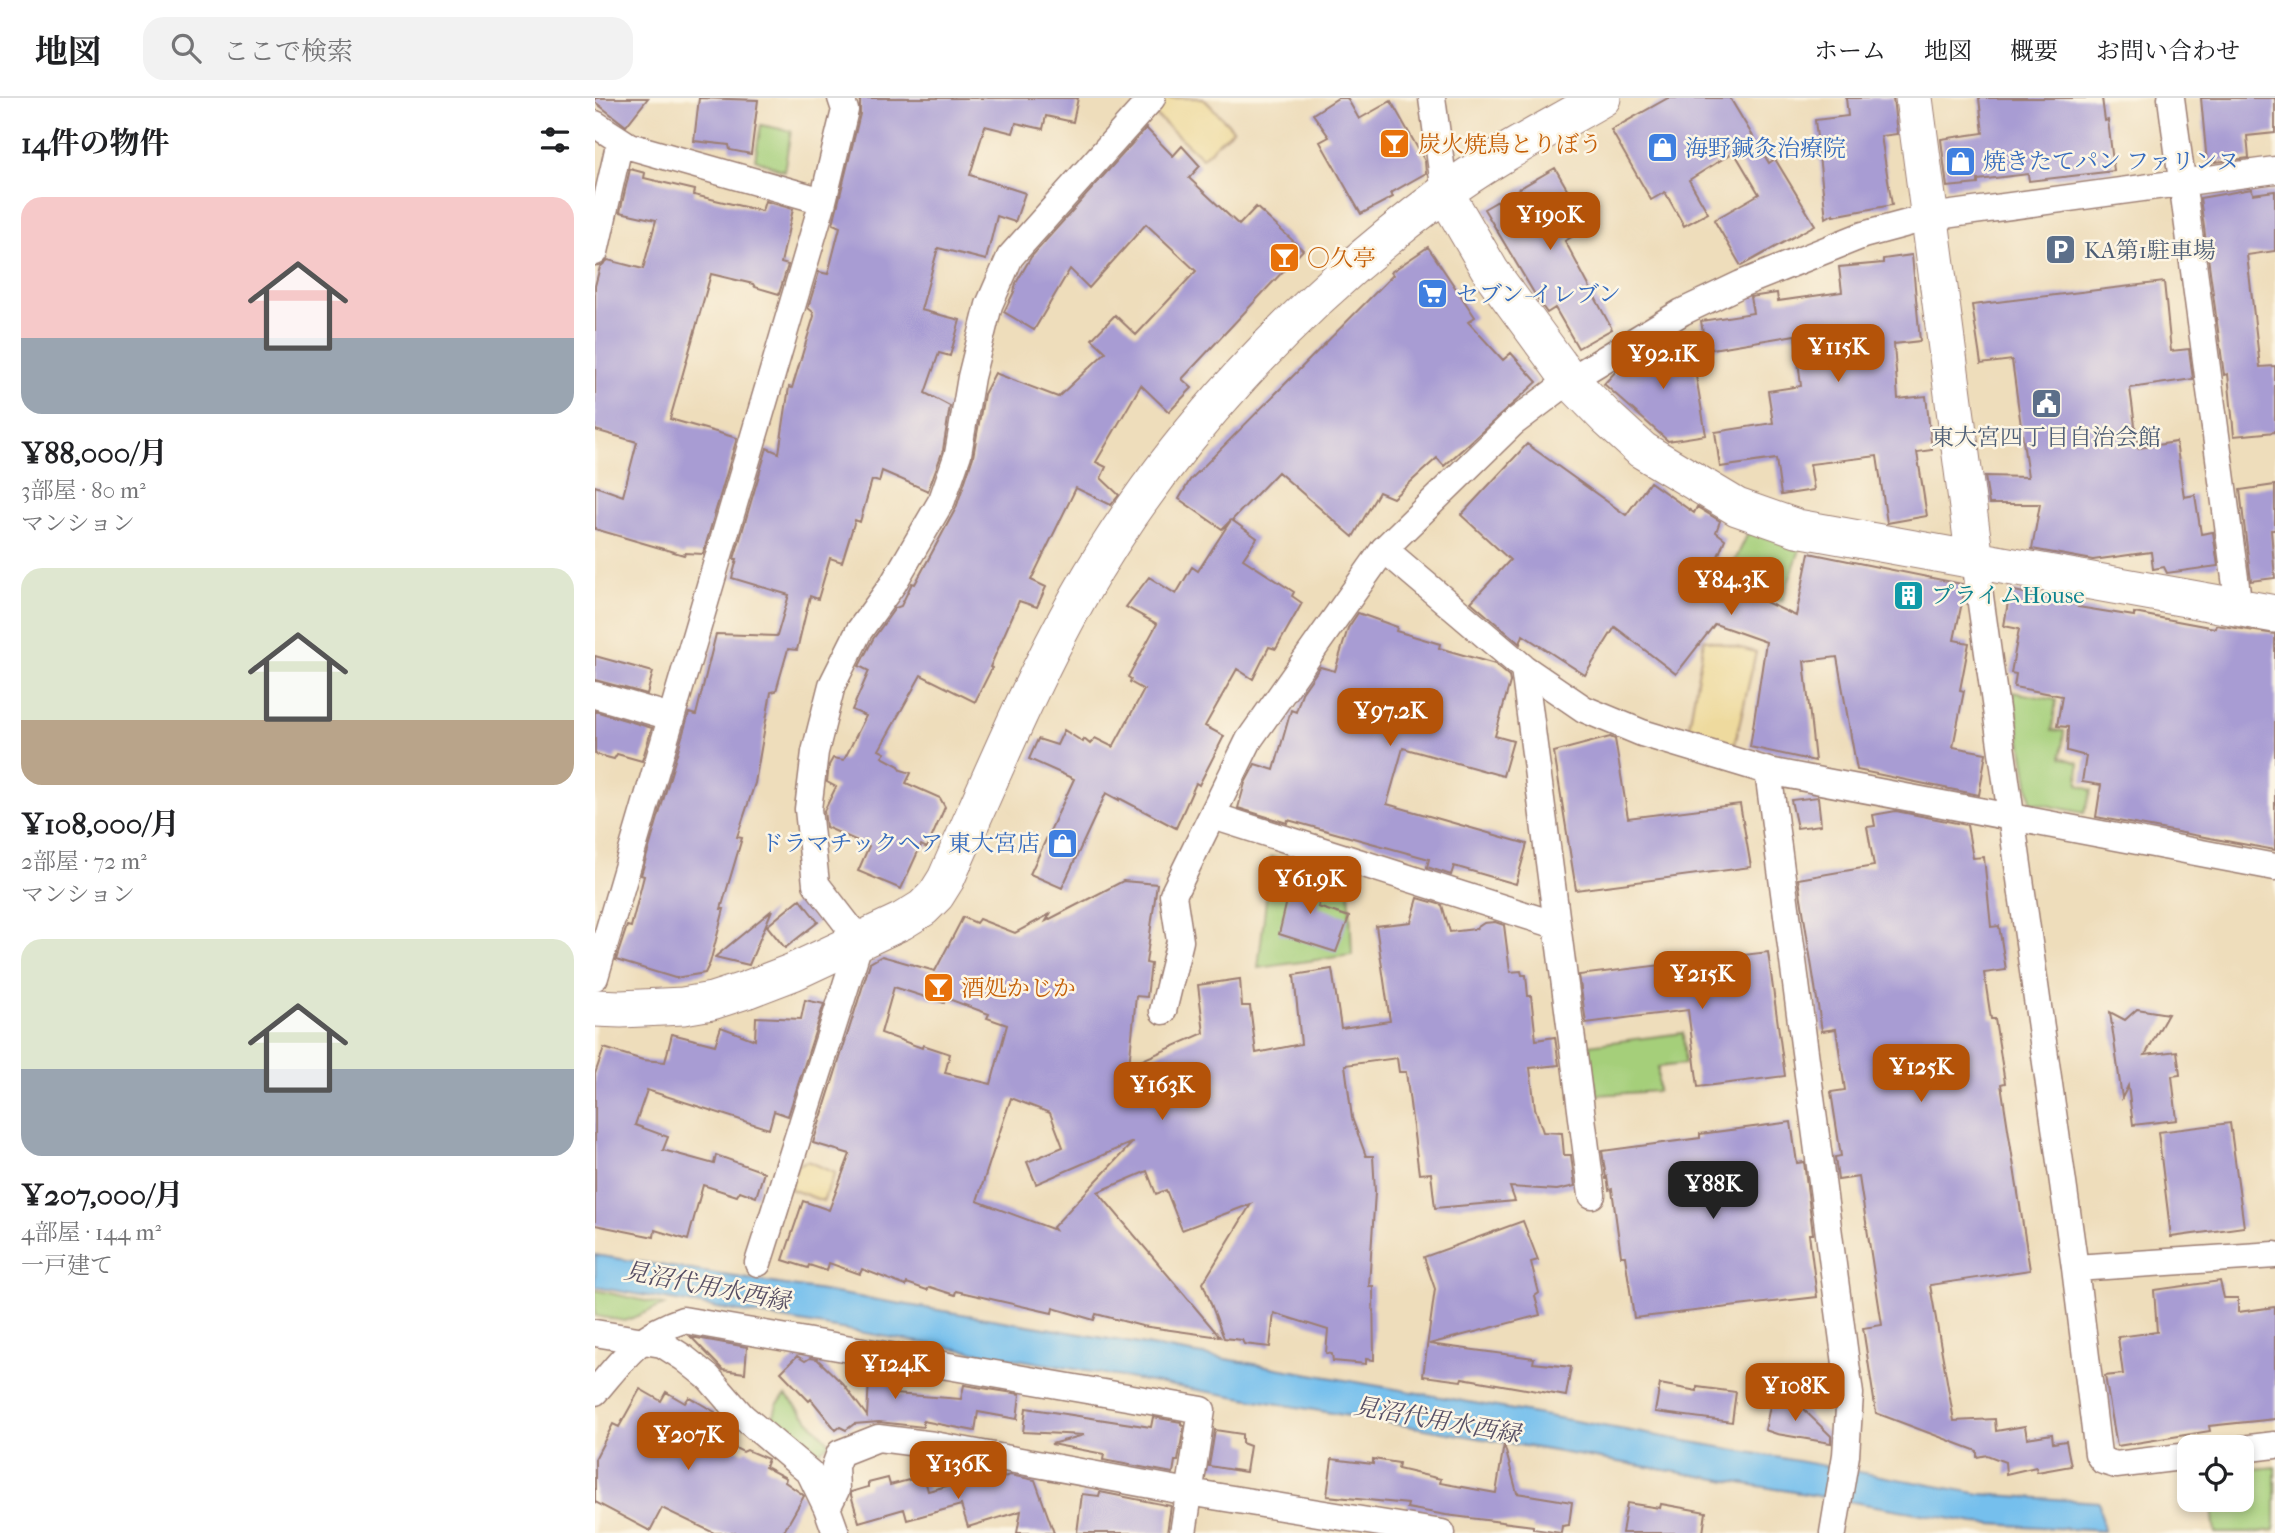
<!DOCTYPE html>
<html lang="ja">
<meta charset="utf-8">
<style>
body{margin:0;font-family:"IM FELL French Canon","Noto Serif JP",serif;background:#f2f2f2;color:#202124;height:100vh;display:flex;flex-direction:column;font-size:26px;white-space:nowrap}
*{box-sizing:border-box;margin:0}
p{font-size:23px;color:#757577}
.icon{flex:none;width:38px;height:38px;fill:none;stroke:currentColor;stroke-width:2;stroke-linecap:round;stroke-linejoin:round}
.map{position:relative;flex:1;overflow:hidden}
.drawer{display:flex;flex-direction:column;background:#fff;width:595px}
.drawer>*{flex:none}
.buttons{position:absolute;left:1582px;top:1337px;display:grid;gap:14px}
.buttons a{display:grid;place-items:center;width:77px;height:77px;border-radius:14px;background:#fff;box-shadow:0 4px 10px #0003;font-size:35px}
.price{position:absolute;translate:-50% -60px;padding:0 16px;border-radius:14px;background:#b45309;color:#fff;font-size:23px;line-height:46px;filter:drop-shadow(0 2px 4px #0008)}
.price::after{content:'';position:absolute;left:50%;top:42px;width:21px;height:16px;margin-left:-10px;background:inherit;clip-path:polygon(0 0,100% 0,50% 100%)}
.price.current{background:#222;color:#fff}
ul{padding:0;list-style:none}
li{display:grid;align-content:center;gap:14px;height:371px;padding:0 21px}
li span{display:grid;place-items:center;height:217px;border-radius:21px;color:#555}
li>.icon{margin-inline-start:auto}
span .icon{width:126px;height:126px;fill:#fffc;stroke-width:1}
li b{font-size:30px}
h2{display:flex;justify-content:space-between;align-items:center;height:84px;padding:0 21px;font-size:30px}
header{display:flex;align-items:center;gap:42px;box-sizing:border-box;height:98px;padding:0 35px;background:#fff;border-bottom:2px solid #e0e0e0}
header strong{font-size:33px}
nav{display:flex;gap:38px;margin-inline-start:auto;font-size:24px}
.search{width:490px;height:63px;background:#f2f2f2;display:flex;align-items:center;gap:18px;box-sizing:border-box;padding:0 24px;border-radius:21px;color:#757577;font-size:26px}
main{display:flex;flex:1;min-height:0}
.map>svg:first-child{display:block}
.green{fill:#a5cf7a;stroke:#787752;stroke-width:2}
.sand{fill:#eeda9e;stroke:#9c7c64;stroke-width:2}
.water{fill:#74bfed;stroke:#5f6f8c;stroke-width:2}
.building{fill:#a89cd3;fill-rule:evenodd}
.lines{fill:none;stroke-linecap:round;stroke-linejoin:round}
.street-casing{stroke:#9c7e73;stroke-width:29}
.secondary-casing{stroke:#9c7e73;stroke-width:39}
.street{stroke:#fff;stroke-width:26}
.secondary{stroke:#fff;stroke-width:37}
.labels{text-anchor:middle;stroke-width:5;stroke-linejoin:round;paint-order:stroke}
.food-label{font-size:23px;fill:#c56008;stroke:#fcf5e5;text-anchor:start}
.shop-label{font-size:23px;fill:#366cbe;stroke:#fcf5e5;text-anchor:start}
.service-label{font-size:23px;fill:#4e5e75;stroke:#fcf5e5;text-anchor:start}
.culture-label{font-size:23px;fill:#0d838f;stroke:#fcf5e5;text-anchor:start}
.water-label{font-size:24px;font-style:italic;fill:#574f65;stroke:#fcf5e5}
</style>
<header>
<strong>地図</strong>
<div class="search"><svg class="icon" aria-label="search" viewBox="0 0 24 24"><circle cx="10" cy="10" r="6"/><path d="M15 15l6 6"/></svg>ここで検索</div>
<nav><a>ホーム</a><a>地図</a><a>概要</a><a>お問い合わせ</a></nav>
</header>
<main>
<section class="drawer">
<h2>14件の物件<svg class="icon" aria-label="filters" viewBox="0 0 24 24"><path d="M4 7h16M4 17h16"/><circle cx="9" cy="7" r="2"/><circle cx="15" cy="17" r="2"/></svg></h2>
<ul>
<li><span style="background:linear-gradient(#f6c9c9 65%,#9aa5b1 0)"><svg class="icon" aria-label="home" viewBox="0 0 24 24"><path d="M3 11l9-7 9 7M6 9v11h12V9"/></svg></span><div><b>¥88,000/月</b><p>3部屋 · 80 m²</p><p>マンション</p></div></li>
<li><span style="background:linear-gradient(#dfe7d0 70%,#b9a48a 0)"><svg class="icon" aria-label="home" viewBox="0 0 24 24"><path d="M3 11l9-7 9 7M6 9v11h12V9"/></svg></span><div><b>¥108,000/月</b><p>2部屋 · 72 m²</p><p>マンション</p></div></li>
<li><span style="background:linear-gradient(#dfe7d0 60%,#9aa5b1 0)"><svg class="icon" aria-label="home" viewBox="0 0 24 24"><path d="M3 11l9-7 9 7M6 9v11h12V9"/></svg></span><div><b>¥207,000/月</b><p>4部屋 · 144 m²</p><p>一戸建て</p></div></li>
</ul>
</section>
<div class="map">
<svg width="1680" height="1435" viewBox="0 0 1680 1435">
<rect width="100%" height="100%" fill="#fcf5e5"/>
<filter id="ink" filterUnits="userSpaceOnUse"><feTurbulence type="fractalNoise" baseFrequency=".0143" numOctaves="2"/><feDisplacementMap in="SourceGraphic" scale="14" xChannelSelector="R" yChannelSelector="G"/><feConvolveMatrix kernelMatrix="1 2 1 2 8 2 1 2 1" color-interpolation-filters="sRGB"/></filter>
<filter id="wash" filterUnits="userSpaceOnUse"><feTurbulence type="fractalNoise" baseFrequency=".00686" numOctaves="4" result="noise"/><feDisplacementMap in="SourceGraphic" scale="28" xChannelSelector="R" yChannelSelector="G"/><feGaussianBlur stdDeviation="1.57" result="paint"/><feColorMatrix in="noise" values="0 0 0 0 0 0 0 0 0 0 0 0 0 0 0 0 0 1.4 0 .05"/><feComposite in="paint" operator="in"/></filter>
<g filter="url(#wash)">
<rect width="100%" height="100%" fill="#edb"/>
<path class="green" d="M166,27L196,33L189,73L160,61Z
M1154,433L1207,446L1187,503L1130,484Z
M1418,594L1461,602L1457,632L1469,633L1466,659L1484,665L1483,687L1497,692L1489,715L1436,704Z
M676,759L747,776L754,788L757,857L663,870Z
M1088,935L1090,966L1063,969V993L1002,997L993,947Z
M0,1192L69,1207L30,1223L0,1218Z
M191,1297L235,1345L222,1355L234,1379L228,1385L177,1325L182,1306Z
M1680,1369V1432L1655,1435H1620L1616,1402H1647V1372Z"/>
<path class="sand" d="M567,0H608L638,31L607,60L555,12Z
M1109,541L1161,554L1140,646L1118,643L1093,635Z
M212,1063L240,1075L228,1103L195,1091L202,1067Z"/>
<path class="water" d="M0,1157C463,1228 924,1313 1386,1396L1504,1404L1508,1433L1380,1425L0,1189Z"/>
<g id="blocks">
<path class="building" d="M0,0H53L31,28L0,4Z
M104,0L163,2L156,56L135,52L134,47L99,43Z
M265,0H483L478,24L451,18L448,31L421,25L418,35L390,28L375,77L430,95L420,124L402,118L391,162L343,150L326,212L365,222L355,258L344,255L330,295L355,308L348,352L333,393L287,373L284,384L277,382L265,424L260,422L247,464L235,460L223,501L215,498L202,552L193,551L181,593L176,594L160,685L142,739L147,740L126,811H129L115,865L110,875L80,880L21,862L32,828L36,829L49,778L46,777L94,615L101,617L121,536L182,538L194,497L137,480L142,461H139L172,350L184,355L194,289L197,290L219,218L218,214L213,210L224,174L233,176L245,129L238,126L265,16Z
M743,0H752L764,21L796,3L830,63L831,75L796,95L798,99L766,116L725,44L734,39L718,16Z
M1073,0H1135L1174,65L1180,61L1220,127L1146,168L1119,122L1164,96L1139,54L1094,82L1113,115L1089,128L1070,94L1056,102L1016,32Z
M1251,0H1298L1302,36L1286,38L1297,107L1238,118V116L1231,120L1220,22L1253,18Z
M1384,0H1507L1510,23L1513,22L1519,73L1434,83L1433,76L1383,82V86L1352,89L1346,41L1388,35Z
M1606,0H1680V35L1652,38L1654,60L1612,65Z
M551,30L578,58L587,48L605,68L594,80L644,127L661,109L708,152L587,281L597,290L574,314L546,287L501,364L511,369L506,380L524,397L516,407L481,390L436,482L451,489L442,509L424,503L395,569L397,570L380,604L326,577L284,652L290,655L287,659L304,668L306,672L316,675L311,685L345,700L350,709L332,750L326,747L306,791L263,773L274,748L231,729L229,713L241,689L232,684L234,667L238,660L249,662L271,618L257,612L274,573L264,568L278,541L300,510L306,508L317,485L320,486L361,410L378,359L389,296L400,275L463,299L511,254L497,241L520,217L541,237L601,173L551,126L494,190L475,171L439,232L409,214L419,194L421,185L436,159Z
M960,70L994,129L970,143L1017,231L983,250L960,210L952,215L945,205L889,111Z
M35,71L50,75L49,80L100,92L99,97L167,113L170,103L198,111L186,165L193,167L184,196L160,189L158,186L116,176L75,321L142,340L108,456L90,455L89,457L0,431V388L28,398L42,344L0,332V188L5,169L13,162L48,171L61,122L25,114Z
M1657,91L1658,96L1680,93V153L1652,157L1665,269L1680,268V334L1639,338L1633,276L1629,277L1605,100Z
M833,149L880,219L873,224L908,262L916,255L942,284L849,368L842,360L798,400L784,394L758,439L683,374L637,422L662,440L648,461L699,494L697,498L707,505L681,551L674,549L658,581L642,571L610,628L629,638L604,687L601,685L581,730L524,700V702L511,695L467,790L435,776L479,681L434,661L443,641L462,647L469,632L488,644L489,641L495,646L500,640L518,649L549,592L535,584L536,581L533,579L562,526L531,509L554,479L581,496L597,469L603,473L636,422L627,431L584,401L595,382L798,177L796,174Z
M1317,157L1325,243L1299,246L1303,301L1331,298L1337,352L1322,354L1332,418L1292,425L1282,358L1215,366L1219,392L1186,397L1181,361L1125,369L1120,334L1178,325L1173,293L1206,288L1200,237L1111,252L1106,223L1158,215L1155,199L1182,195L1183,203L1247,194L1244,169L1288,165V161Z
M1569,184L1576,253L1594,251L1598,281L1535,290L1543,350L1581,344L1589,399L1600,397L1606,436L1618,434L1623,468L1572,475L1569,469L1558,471L1556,454L1498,462L1437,451L1445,406H1394L1390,378L1433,379L1417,262L1386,266L1377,207Z
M1095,243L1111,337L1073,343L1009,286L1023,271L1061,248Z
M932,346L1031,417L1055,384L1099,415L1102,409L1125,423L1121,434L1130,441L1115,478L1201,518L1214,455L1367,486L1369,495L1359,542L1374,545L1365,592L1369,593L1358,649L1391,655L1384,697L1262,672L1242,559L1209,563L1220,663L1155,649L1171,544L1120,526L1081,576L1020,529L990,577L928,537L925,546L876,504L915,462L866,417Z
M1680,387V432H1676L1680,480L1656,483L1645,392Z
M1415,492L1484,507L1483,509L1539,518V515L1620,530L1621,527L1680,536V752L1501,719L1506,687L1487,684L1491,658L1472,653L1473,629L1462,628L1467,598L1419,589L1421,576L1416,575L1424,531L1409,528Z
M763,515L802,529L801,533L845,546L844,550L900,566L914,578L915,584L900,638L918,643L908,678L808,650L792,706L932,746L921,786L859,768L856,777L832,769L834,761L693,722L692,725L643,710L650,685L660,666L679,672L696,612L701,614L707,595L725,569L740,573L753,530Z
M0,558L58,574L52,596L0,582Z
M0,613L57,630L47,663L22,656L19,661L0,656Z
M1015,639L1020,641L1033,720L1145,706L1156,769L981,792L959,654Z
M1223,699L1226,727L1202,730L1196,702Z
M1301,713L1372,727L1378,760L1389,759L1396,829L1404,828L1411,872L1389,875L1396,921H1400L1410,985L1406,986L1435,1172L1335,1187L1359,1323L1400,1321L1401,1333L1430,1328L1432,1340L1457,1336L1458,1345L1471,1343L1476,1368L1442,1374L1441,1369L1411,1376L1410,1364L1392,1357L1382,1359V1353L1281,1315L1268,1230L1287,1227L1264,1079L1243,1082L1240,1059L1246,1058L1236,994L1250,992L1241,931L1227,933L1203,781L1279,768L1272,729L1280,728L1278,717Z
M702,761L711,764L714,800L725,803L723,809L754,819L741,854L684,836Z
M528,783L562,786L551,865L556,866L552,899L541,898L534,968L609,935L603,887L645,881L647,908H655L661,955L706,946L699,877L737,871L746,930L795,923L781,828L816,824L823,800L847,807L855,834L880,831L889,825L900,824L909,827L915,874L926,873L927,877H931L933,898H936L941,942L960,939L964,967L935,970L940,1010L948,1034L967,1035L969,1057H976L980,1088L962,1092L915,1089L920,1103L840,1110L836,1075L824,1076L811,974H804L802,960L750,967L757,1020L771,1058H778L780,1094L774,1188H778L779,1262L771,1261V1266L738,1263L737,1256L731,1255L733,1232L679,1215L675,1249L649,1246L647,1242L629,1240L608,1185L656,1106L587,1132L571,1092L561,1096L552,1073L503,1094L625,1239L547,1228L501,1216L499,1222L458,1210L457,1215L361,1193L360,1197L335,1189L332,1192L312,1185L311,1188L267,1171L265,1176L234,1165L232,1173L214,1167L213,1170L188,1162L208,1103L234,1112L255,1056L218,1045L275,865L287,858L340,873L368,819L381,825L384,821L420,835L455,816L451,823ZM299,889L349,905L351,900L394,916L392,920L412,927L396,986L350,975L355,956L328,947L327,950L286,935ZM416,1000L455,1015L468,1049L432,1064L441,1086L538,1044L458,1129L460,1132L382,1103Z
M205,801L223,824L190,850L172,828Z
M177,812L154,867L120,859Z
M1173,854L1190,978L1103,989L1093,912L991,925L984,877Z
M210,902L229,906L193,1018L179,1013L174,1031L52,992L40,1027L73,1039L68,1052L119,1066L121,1057L169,1074L161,1099L145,1093L142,1098L108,1087L93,1142L60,1132L59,1139L0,1127V976L9,950L48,962L70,964L77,936L120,947L126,929L160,942L161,919L206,921Z
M1542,911L1573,916L1550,957L1582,953L1585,977L1577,978L1582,1022L1538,1027L1533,988L1527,1000L1515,914L1530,922Z
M1196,1024L1202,1065L1209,1064L1218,1136H1214L1222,1199L1039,1220L1030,1158H1026L1017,1091L1014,1092L1012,1079L1011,1080L1007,1053L1105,1040V1036Z
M1635,1025L1649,1129L1576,1139L1563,1034Z
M928,1123L943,1162L936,1164L944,1195L940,1198L945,1217L834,1246L939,1260L938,1265L976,1269L971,1298L867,1280L866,1283L828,1278L840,1191L829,1159Z
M1625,1183L1629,1200H1643V1214L1680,1209V1321L1614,1328L1615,1333L1522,1348L1510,1278L1528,1276L1523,1239L1562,1234L1559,1192Z
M96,1239L152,1249L150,1275L128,1272Z
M202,1258L210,1263L215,1260L222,1261L248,1286L272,1318L274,1281L298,1282L299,1296L366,1301L369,1287L425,1296L422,1321L383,1314L380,1333L328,1323V1329L284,1324L259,1326L251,1332L245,1329L241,1332L216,1301L214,1303L186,1274Z
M1065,1286L1102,1293V1289L1141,1294L1137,1324L1060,1314Z
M45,1291L66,1303L71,1294L90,1305L94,1299L120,1314V1323L112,1336L148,1354L152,1352L173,1361L170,1369L191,1380L190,1384L207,1396L209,1398L188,1435H119L67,1410L55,1433L0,1404V1361L18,1326L24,1329Z
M1182,1305L1205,1308L1236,1338V1345L1182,1336L1170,1332L1175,1308H1180Z
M431,1310L556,1329L558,1319L586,1324V1327L589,1328L583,1363H580L578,1375L508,1362L509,1356L456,1346L489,1337L428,1334Z
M620,1332L647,1336V1345L655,1348L651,1374L614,1368Z
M909,1346L922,1395L977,1404L974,1427L967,1428L966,1435L938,1431V1428L851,1417L812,1410L813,1406L732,1398L737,1361L778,1366V1361L804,1365L803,1371L846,1381L845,1385L901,1395Z
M415,1377L440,1382L459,1435H422L426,1413L373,1429L366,1407L312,1422L309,1411L264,1424L256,1397V1394L273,1389V1385L293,1380L295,1387L329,1378L333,1393L387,1379L389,1385Z
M505,1394L576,1408L572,1435H482L487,1396L504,1398Z
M1032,1405L1065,1410L1066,1406L1111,1414L1108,1435H1027Z"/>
</g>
</g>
<g filter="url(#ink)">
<use href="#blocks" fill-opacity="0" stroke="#9c7e73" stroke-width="2"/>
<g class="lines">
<defs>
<path id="street" d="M837,0L850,95
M1576,0L1644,510
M0,26L34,48L228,103
M0,154L25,43
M789,451L929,570L989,611L1047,635L1173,673L1680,769
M1380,463L1480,1170L1503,1356L1508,1363L1521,1367L1594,1358
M929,570L997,1097
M0,597L76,619
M1173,673L1255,1296L1251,1357L1238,1435
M618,718L961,827
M0,879L228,103L250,12L246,0
M568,913L585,843L578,797L654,642L789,451L918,325L975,282L1087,214L1146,186L1268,137L1335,119L1680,72
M163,1165L265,843L221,786L213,711L220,654L237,587L264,533L298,486L347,402L363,356L376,279L394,207L415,159L557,0
M1480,1170L1680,1157
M0,1235L67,1246L89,1260L114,1280L147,1318L215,1375L232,1410L241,1435
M0,1294C30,1259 43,1237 88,1222L607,1312L588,1435
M1647,1351L1680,1347
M232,1410L241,1392L240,1368L245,1355L283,1340L339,1347L594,1394L847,1435"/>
<path id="secondary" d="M1319,0L1380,463
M850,95L896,174L975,282L1012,320L1047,352L1142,409L1202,430L1680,516
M0,910L26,911L88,908L117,903L151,892L198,874L307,823L328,810L341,797L351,781C393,686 433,589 484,498C573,341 704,203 848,96C897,59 954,31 1007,0"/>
</defs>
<use href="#street" class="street-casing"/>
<use href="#secondary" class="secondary-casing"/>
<use href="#street" class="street"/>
<use href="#secondary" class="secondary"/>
</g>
</g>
<defs>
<symbol id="bar-square" viewBox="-11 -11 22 22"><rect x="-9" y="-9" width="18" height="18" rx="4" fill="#e8710a" stroke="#fcf5e5"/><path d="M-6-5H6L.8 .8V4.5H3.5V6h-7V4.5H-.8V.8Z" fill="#fff"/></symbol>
<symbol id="shop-square" viewBox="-11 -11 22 22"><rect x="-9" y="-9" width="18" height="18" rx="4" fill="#3f7fe0" stroke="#fcf5e5"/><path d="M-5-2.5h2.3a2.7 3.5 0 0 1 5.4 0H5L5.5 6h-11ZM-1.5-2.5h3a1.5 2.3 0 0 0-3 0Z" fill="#fff"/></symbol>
<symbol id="parking-square" viewBox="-11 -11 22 22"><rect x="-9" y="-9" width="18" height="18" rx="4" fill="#5c6f8a" stroke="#fcf5e5"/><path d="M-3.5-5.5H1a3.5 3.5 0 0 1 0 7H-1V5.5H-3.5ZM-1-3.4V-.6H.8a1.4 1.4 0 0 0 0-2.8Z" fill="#fff"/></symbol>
<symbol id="supermarket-square" viewBox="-11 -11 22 22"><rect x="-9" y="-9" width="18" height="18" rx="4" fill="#3f7fe0" stroke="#fcf5e5"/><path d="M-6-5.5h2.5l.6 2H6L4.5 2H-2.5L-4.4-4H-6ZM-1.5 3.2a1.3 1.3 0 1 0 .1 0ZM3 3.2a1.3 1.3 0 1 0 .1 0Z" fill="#fff"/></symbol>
<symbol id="civic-square" viewBox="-11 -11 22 22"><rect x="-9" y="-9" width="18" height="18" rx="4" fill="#5c6f8a" stroke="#fcf5e5"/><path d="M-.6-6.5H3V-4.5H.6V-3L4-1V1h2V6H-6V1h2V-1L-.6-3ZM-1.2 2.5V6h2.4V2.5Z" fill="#fff"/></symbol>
<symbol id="building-square" viewBox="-11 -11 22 22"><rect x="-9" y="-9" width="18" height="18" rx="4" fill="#0f9aa8" stroke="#fcf5e5"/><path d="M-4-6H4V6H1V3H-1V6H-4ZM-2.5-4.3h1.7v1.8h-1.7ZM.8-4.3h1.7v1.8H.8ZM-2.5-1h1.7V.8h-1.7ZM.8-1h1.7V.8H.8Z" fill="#fff"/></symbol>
</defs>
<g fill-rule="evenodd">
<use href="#bar-square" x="782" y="28" width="35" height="35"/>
<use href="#shop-square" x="1050" y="32" width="35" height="35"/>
<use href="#shop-square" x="1348" y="46" width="35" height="35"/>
<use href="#parking-square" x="1448" y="134" width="35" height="35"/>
<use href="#bar-square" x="672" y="142" width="35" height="35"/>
<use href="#supermarket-square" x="820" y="178" width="35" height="35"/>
<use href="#civic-square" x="1434" y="288" width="35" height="35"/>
<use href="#building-square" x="1296" y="480" width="35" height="35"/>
<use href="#shop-square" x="450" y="728" width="35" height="35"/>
<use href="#bar-square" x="326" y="872" width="35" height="35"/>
</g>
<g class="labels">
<g class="food-label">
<text x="823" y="54">炭火焼鳥とりぼう</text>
<text x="712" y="168">○久亭</text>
<text x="366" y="898">酒処かじか</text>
</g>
<g class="shop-label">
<text x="1090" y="58">海野鍼灸治療院</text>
<text x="1388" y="71">焼きたてパン ファリンヌ</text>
<text x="861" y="204">セブン-イレブン</text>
<text x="445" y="753" text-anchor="end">ドラマチックヘア 東大宮店</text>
</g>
<g class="service-label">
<text x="1489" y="160">KA第1駐車場</text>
<text x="1451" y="347" text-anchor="middle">東大宮四丁目自治会館</text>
</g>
<g class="culture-label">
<text x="1336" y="505">プライムHouse</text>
</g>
<g class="water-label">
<text transform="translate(112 1188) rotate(11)" y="8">見沼代用水西縁</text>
<text transform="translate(842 1322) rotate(10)" y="8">見沼代用水西緑</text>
</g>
</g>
</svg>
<div class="buttons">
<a><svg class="icon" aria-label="locate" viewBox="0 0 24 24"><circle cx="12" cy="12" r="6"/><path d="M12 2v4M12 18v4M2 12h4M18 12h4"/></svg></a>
</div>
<b class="price" style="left:955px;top:154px">¥190K</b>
<b class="price" style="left:1243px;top:286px">¥115K</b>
<b class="price" style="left:1068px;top:293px">¥92.1K</b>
<b class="price" style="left:1136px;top:519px">¥84.3K</b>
<b class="price" style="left:795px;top:650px">¥97.2K</b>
<b class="price" style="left:715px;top:818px">¥61.9K</b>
<b class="price" style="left:1107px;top:913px">¥215K</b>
<b class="price" style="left:1326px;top:1006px">¥125K</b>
<b class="price" style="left:567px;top:1024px">¥163K</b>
<b class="price current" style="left:1118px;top:1123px">¥88K</b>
<b class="price" style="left:300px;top:1303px">¥124K</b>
<b class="price" style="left:1200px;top:1325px">¥108K</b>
<b class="price" style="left:93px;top:1374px">¥207K</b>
<b class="price" style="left:363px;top:1403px">¥136K</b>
</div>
</main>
